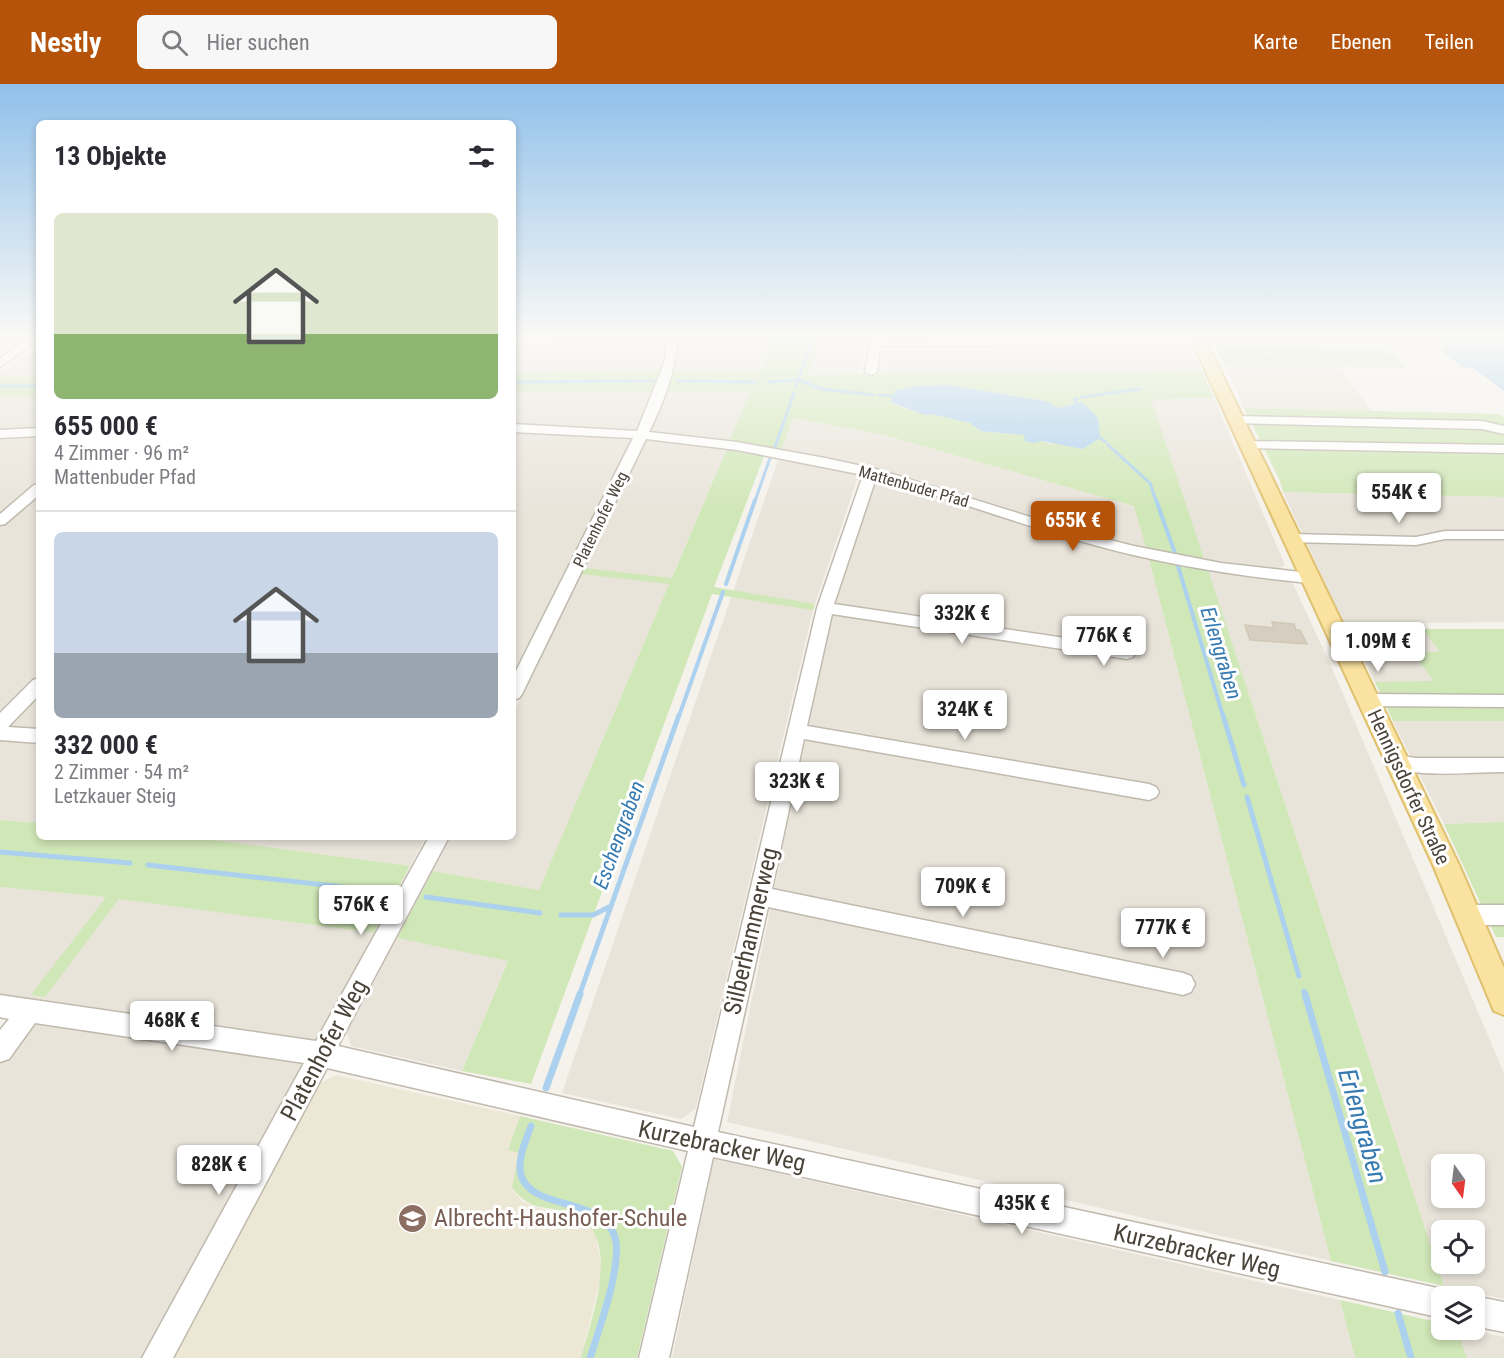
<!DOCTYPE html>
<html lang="de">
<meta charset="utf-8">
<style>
body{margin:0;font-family:"Roboto Condensed",sans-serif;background:#f7f7f7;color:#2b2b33;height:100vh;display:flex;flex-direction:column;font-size:22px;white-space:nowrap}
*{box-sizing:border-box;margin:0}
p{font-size:20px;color:#7c7c81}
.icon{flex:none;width:33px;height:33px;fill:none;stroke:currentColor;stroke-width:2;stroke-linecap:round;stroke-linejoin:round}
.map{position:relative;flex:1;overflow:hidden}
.sheet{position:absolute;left:36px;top:36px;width:480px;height:720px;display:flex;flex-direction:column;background:#fff;border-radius:9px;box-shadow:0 3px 9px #0003}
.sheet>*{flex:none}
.needle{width:39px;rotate:166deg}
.buttons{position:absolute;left:1431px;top:1070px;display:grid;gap:12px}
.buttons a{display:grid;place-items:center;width:54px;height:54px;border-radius:9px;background:#fff;box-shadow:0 3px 9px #0003;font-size:30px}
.price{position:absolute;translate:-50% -51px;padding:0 14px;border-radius:6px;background:#fff;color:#222;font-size:20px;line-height:39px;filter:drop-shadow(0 2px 3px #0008)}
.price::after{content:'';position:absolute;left:50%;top:36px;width:18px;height:14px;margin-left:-9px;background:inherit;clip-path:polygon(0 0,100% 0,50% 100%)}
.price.current{background:#b45309;color:#fff}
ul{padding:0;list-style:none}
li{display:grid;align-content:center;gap:12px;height:318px;padding:0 18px}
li+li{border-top:2px solid #e1e1e2}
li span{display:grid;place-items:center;height:186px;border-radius:9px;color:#555}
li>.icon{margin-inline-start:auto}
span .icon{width:108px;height:108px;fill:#fffc;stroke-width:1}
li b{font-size:26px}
h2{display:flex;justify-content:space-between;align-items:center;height:72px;padding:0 18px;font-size:26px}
header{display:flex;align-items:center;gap:36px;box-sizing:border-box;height:84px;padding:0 30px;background:#b45309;color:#fff}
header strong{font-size:28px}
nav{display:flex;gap:33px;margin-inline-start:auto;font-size:21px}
.search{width:420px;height:54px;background:#f7f7f7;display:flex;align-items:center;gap:15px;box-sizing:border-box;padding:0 21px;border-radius:9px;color:#7c7c81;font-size:22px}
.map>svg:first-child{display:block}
.residential{fill:#e9e4da;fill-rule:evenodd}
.education{fill:#ede7d6}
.green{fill:#d0e7b7;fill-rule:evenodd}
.water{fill:#acd1ee}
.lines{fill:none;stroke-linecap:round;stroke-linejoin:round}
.stream-far3{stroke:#acd1ee;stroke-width:3}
.stream-far2{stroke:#acd1ee;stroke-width:4}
.stream-far1{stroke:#acd1ee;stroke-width:5}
.stream{stroke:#acd1ee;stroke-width:7}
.building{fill:#d6cfc1;stroke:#d1c7b5;stroke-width:1.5}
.minor-casing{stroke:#c0baae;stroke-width:3}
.major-casing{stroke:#dfc06f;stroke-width:4}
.minor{fill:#fff;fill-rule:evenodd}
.major{fill:#fae2a0;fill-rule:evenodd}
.labels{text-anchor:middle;stroke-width:6;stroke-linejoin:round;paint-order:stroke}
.far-street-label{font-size:16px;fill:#494339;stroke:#fff}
.street-label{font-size:20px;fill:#494339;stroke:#fff}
.water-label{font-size:21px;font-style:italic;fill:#367ab2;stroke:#fff}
.near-street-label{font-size:24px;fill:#494339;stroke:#fff}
.near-education-label{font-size:24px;fill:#785e54;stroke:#fff;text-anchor:start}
.near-water-label{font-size:26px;font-style:italic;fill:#367ab2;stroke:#fff}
</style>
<header>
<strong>Nestly</strong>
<div class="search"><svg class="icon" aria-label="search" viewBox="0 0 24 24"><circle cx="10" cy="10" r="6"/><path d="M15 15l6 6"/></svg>Hier suchen</div>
<nav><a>Karte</a><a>Ebenen</a><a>Teilen</a></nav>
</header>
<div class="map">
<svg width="1504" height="1274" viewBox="0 0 1504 1274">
<rect width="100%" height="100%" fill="#f5f2ec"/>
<path class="residential" d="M697,251H775L730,356L630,345L513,340V261L680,260Z
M821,251H869L858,290L808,291Z
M972,251H1069L1070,255L979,256Z
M1081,251H1187L1188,254L1089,255Z
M1210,251H1428L1447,262L1443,268L1214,262Z
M1183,260L1191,262L1202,287L878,290L884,262Z
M39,265V344L0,345V290L31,267Z
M1225,280L1340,283L1371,327L1244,324Z
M1214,314L1285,481L1278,485L1204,475L1150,315Z
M792,334L884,351L1135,422L1146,464L1070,444L916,396L782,365Z
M513,347L627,352L631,356L513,589Z
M0,352H39V739L0,736Z
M653,355L727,364L539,806L433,787L451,753H513V630L645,357Z
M779,373L853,388L858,393L813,526L696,1024L681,1035L562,1009Z
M882,395L1149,475L1331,1177L727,1038L803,663L837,515L873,397Z
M1283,408L1504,413V538L1420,539L1440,568H1413L1435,598H1375L1359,567L1364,566L1350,539L1343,538Z
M1208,486L1283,496L1293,500L1332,584L1504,989V1215L1444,1202ZM1442,1080H1474V1113H1442ZM1442,1146H1474V1179H1442Z
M1393,637H1504V738L1444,740Z
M191,753H426L410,782Z
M0,803L107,813L32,911L45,913L119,814L378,850L318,954L313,957L0,914Z
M397,854L508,876L462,987L351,962L347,949Z
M37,937L302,976L304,980L146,1274H0V977Z
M714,1075L1340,1216L1355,1274H672Z
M1457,1245H1469L1504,1253V1274H1467Z"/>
<path class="education" d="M336,991L520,1032L508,1066L519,1069L512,1105L523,1118L543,1125L570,1129L588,1140L596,1153L602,1188L581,1274H174L319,1000Z"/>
<path class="green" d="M775,251H821L808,291L1202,287L1214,314L1151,315L1204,475L1146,464L1134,422L884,351L793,334L782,365L730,356L750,308H513V288L760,286ZM948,301L1046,317L1058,324L1082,318L1051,360L1024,351L980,347L970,339L931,330L925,331L891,319L897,306L916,302Z
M1214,262L1389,266L1406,284L1225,280Z
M0,293H39V313H0Z
M1244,324L1500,330L1504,334V413L1283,408L1280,397Z
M727,364L765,370L714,503L815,520L813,526L712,510L531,1000L462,987L508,877L397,854L433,787L539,806L669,500L581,490L584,484L672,494Z
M1149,475L1208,486L1444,1202L1331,1177Z
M1423,545H1504V637H1393L1375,598L1434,597L1412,568H1440Z
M0,736L39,739V753H191L410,782L374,849L119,815L45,913L31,911L106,813L0,803Z
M1504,738V853H1496L1444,740Z
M520,1032L673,1067L682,1083L637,1274H581C591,1234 626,1148 569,1129C543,1120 533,1129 512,1104L519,1069L508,1066Z
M1340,1216L1441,1239L1442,1245H1457L1467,1274H1355Z"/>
<path class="water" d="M1428,251H1504V307L1473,284L1462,283L1443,268L1447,262Z
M948,301L1046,317L1058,324L1082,318L1098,334L1100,354L1083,365L1042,357L1033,359L1025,357L1024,351L980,347L970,339L931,330L925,331L890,318L896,306L916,302Z"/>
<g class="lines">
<path class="stream-far3" d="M677,297L757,298
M513,298L654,297
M768,298L799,296L821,305L874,311
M0,302H39
M796,303L813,251
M879,311L893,312
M1082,313L1140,305
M1077,319L1074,316L1078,314
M1100,354L1106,358
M1108,361L1150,399L1156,417
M775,363L794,309
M755,417L770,374"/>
<path class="stream-far2" d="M1156,416L1175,469
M1178,482L1223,632
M726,500L755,416
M679,632L723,508"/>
<path class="stream-far1" d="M1223,631L1244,701
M1247,713L1299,892
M0,768L130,779
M148,781L388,808
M426,813L540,829
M561,831H593L609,823
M1304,907L1305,912
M579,912L679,631"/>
<path class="stream" d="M1305,910L1385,1188
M546,1004L580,910
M531,1042C526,1056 517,1075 521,1091C532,1129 609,1111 616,1158C620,1188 599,1245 590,1274
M1398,1229L1411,1274"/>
</g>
<path class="building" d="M1272,538L1294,540L1296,546H1300L1307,560L1250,556L1245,541L1274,544Z"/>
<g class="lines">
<defs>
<path id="minor" d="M31,251H39V255L0,283V275Z
M687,251L686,254L677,256C676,288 663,319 649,348L737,358L825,374L876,385L1082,449L1134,462L1221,479L1309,489L1317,494L1309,499C1238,492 1167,481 1098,462C1023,442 951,414 876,394L834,520L1127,563L1133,565L1135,569L1133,573L1127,575L832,530L807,642L1149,700L1156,703L1159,708L1156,713L1149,716L804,655L772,805L1183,889L1191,892L1195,900L1191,908L1183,911L768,823L718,1048L1442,1205L1453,1212H1442V1234L713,1073L669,1274H639L688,1067L327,984L173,1274H142L304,979L35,939L9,975L0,978V946L9,935L0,933V911L316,957L429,753H449L338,962L694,1043L817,524L863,391L737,366L646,355L522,610L519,614L513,616V593L633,354L513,348V340L637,347L665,277L667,257L513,260V254Z
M871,251H881V256L1200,255L1205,258L1200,261L880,262L877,288L871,291L865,288Z
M1318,251H1329L1323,254Z
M1236,332L1482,337L1504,342V350L1482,345L1232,339L1230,336Z
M39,344V352L0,354V346Z
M1247,357L1504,361V369L1243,364L1241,361Z
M39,400V411L5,440L0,441V430L34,401Z
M1445,447H1504V455H1445L1416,461L1291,458L1284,454L1291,450L1416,453Z
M39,594V611L8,643L39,645V659L0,656V629L33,596Z
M1369,610L1504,611V623L1369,622L1363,621L1360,616L1363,611Z
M1396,671L1416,674H1504V688C1467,688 1425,694 1389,683L1387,678L1389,673Z
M1467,821H1504V841H1467L1459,838L1456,831L1459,824Z
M1474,1212L1504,1218V1248L1474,1242Z"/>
<path id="major" d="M1189,251H1203L1459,781L1504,884V931L1494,927L1433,781Z"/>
</defs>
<use href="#minor" class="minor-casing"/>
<use href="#major" class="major-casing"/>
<use href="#minor" class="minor"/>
<use href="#major" class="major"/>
</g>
<linearGradient id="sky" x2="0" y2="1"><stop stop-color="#90c0ea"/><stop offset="0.59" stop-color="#faf9f6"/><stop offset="1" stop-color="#faf9f6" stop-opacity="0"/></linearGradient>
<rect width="1504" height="429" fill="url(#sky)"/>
<defs>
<symbol id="school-disc" viewBox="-11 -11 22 22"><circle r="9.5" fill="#8d6e63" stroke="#fff"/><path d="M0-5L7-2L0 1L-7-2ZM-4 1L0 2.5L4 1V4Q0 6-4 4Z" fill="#fff"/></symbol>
</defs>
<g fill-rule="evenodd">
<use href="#school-disc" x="396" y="1118" width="33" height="33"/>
</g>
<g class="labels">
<g class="far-street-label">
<text transform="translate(914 402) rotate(16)" y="6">Mattenbuder Pfad</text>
<text transform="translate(600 435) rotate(-64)" y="6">Platenhofer Weg</text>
</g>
<g class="street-label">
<text transform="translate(1409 703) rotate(65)" y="7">Hennigsdorfer Straße</text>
</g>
<g class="water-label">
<text transform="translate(1221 569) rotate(73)" y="7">Erlengraben</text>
<text transform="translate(619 751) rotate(-70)" y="7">Eschengraben</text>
</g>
<g class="near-street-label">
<text transform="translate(751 847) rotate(-77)" y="8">Silberhammerweg</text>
<text transform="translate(324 966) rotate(-62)" y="8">Platenhofer Weg</text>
<text transform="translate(722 1062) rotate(12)" y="8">Kurzebracker Weg</text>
<text transform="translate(1197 1167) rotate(13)" y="8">Kurzebracker Weg</text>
</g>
<g class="near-education-label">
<text x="434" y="1142">Albrecht-Haushofer-Schule</text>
</g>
<g class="near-water-label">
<text transform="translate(1363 1042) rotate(74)" y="9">Erlengraben</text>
</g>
</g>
</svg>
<div class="buttons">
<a><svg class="needle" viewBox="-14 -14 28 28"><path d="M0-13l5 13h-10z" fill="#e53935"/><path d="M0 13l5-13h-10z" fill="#7c7c81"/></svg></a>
<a><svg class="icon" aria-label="locate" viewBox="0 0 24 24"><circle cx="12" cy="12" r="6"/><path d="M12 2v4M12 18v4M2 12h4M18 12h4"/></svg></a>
<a><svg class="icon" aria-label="layers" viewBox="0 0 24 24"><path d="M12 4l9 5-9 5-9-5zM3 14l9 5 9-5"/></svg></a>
</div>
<b class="price" style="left:1399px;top:440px">554K €</b>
<b class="price current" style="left:1073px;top:468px">655K €</b>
<b class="price" style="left:962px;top:561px">332K €</b>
<b class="price" style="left:1104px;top:583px">776K €</b>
<b class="price" style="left:1378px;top:589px">1.09M €</b>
<b class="price" style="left:965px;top:657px">324K €</b>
<b class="price" style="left:797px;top:729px">323K €</b>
<b class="price" style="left:963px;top:834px">709K €</b>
<b class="price" style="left:361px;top:852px">576K €</b>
<b class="price" style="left:1163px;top:875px">777K €</b>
<b class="price" style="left:172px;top:968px">468K €</b>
<b class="price" style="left:219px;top:1112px">828K €</b>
<b class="price" style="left:1022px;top:1151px">435K €</b>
<section class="sheet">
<h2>13 Objekte<svg class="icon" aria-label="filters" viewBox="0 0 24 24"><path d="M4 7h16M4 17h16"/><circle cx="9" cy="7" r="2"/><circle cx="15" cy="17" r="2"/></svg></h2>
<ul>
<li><span style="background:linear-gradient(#dfe7d0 65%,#8fb573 0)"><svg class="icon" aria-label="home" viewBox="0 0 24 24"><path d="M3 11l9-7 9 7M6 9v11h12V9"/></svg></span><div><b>655 000 €</b><p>4 Zimmer · 96 m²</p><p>Mattenbuder Pfad</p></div></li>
<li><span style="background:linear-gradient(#c9d6e8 65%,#9aa5b1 0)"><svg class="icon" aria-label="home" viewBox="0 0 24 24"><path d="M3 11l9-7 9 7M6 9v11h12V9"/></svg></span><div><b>332 000 €</b><p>2 Zimmer · 54 m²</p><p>Letzkauer Steig</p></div></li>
</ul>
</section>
</div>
